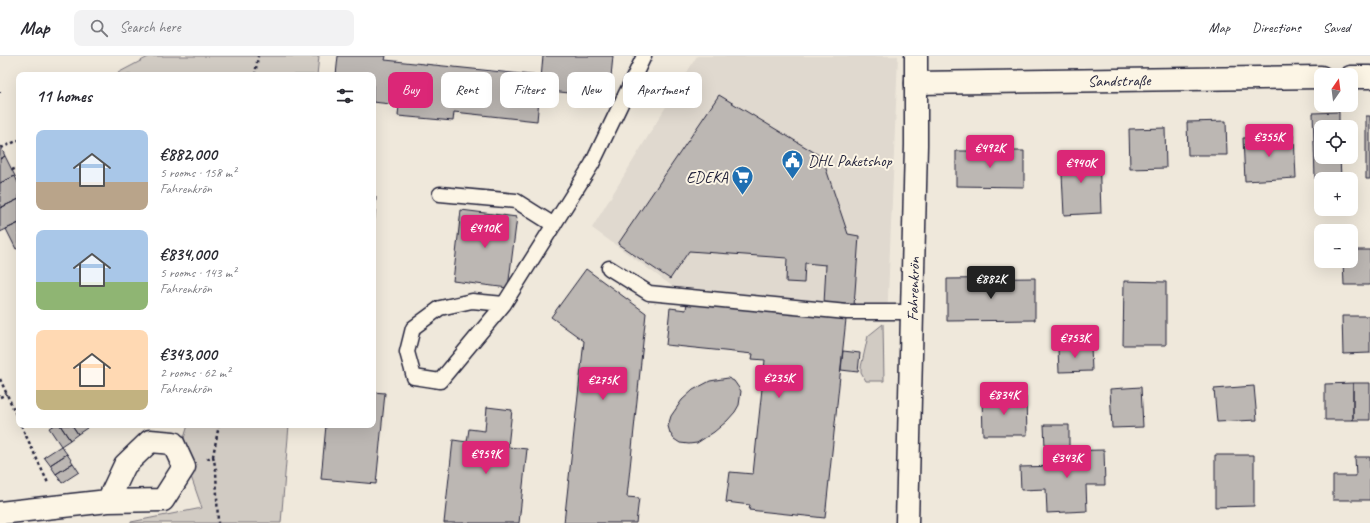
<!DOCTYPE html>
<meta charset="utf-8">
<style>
body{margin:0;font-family:Caveat,sans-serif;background:#f2f2f3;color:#2b2b33;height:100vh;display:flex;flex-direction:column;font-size:15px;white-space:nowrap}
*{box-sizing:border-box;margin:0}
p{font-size:13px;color:#7c7c81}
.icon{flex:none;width:22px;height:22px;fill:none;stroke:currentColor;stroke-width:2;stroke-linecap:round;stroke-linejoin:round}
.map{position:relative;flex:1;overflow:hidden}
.panel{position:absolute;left:16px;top:16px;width:360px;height:356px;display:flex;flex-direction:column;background:#fff;border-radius:8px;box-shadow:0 4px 16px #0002}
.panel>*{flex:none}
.guide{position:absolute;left:388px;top:16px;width:380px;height:36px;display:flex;gap:8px}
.needle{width:26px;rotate:14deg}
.tools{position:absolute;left:1314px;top:12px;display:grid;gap:8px}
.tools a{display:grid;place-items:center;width:44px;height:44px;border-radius:8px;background:#fff;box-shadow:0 4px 16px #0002;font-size:20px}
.price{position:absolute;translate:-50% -34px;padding:0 9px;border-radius:4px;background:#db2777;color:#fff;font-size:13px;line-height:26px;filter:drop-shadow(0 1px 2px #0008)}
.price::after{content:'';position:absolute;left:50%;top:24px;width:12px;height:9px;margin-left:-6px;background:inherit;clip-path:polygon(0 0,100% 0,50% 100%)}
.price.active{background:#222;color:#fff}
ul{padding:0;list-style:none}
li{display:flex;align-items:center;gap:12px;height:100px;padding:0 20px}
li span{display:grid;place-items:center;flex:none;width:112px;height:80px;border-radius:8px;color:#555}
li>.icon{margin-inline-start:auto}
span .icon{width:48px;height:48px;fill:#fffc;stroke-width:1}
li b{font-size:17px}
h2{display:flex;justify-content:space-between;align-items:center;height:48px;padding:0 20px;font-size:17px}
.pill{padding:0 14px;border-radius:8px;background:#fff;box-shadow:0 4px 16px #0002;font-size:14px;line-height:36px}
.pill.active{background:#db2777;color:#fff}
header{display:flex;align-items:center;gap:24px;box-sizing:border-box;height:56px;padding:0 20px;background:#fff;border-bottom:1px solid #e1e1e2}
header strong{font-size:19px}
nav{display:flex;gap:22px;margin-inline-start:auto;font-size:14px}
.search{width:280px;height:36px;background:#f2f2f3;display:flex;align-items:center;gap:10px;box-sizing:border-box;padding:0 14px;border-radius:8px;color:#7c7c81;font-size:15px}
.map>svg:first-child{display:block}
.built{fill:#e0d9cf}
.green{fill:#d1cbc3;stroke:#7a767f}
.building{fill:#bcb7b3;stroke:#22223b}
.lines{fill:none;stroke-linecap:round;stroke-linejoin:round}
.service-casing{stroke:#22223b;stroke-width:17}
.minor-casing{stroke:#22223b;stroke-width:25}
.path{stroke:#22223b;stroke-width:2.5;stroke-dasharray:3 3;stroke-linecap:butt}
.service{stroke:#fcf5e5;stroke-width:14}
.minor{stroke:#fcf5e5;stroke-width:22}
.labels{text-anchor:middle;stroke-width:4;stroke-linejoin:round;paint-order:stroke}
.street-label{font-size:16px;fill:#22223b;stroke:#fcf5e5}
.poi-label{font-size:16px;fill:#22223b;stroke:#fcf5e5;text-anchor:start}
</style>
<header>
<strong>Map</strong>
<div class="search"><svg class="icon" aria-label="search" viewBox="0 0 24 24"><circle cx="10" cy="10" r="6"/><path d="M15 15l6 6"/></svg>Search here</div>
<nav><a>Map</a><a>Directions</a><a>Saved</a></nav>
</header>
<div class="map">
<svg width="1370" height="467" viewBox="0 0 1370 467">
<rect width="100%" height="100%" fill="#efe8db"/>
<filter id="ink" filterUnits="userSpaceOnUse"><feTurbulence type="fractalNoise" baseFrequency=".025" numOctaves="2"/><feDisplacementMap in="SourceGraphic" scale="8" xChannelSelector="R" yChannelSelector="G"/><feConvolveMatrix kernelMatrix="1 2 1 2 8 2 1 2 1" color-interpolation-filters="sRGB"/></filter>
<g filter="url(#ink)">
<path class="built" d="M697,0H898L887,265L690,243L592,172Z"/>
<path class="green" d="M150,0H319L317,19H114Z
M883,268L884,325H866L861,316V311L868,280Z
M188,369H289L281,467H131V466L202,452L181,392Z"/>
<path class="building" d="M338,0H386L385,4L541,20L537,65L454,56L453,65L398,60L399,49L373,46V19H336Z
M543,0H613L609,41L540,34Z
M719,39L822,101L848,178L859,180L854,250L824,248L826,209L805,207L804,227L786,226L787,202L689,195L670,223L618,188Z
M1339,56V71H1321V101H1340L1341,122L1315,123L1313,57Z
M1366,60H1370V123H1366Z
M1226,65L1227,99H1188L1187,66Z
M1165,72L1166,112L1130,113L1129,73Z
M1294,80L1296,122L1245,125L1243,82Z
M0,89L5,100L0,103Z
M956,95H1024V131L956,130Z
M1099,97L1101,157L1064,159L1061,98Z
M5,100L15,120L0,127V103Z
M15,120L19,129V143L0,152V127Z
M373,140L376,141L373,188Z
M19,143V167L0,176V152Z
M461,154L517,161L508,232L453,225Z
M19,167V192L16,193L6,173Z
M1351,194H1370V229H1344L1343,205H1351Z
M586,213L646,257L627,441L639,442L636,467H564L584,285L551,261Z
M1035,222V264L947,265V223Z
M1124,225L1166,226V289H1123Z
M687,246L846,263L825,462L749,454L750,449L726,446L730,416L753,418L765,304L752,303L753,298L666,289L670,252L686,254Z
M1342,260H1370V297L1343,298Z
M1091,290L1092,315L1059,316L1058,292Z
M843,295L860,297L858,316L841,314Z
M728,322L734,325L741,335L739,349L735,356L727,365L714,376L697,387L689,388L680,387L674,383L670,377L668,370L671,360L682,344L693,334L710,325Z
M1353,327H1370V364H1353Z
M1353,327V364H1325V328Z
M1254,330L1257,364L1217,366L1214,333Z
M1141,331L1143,371L1112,372L1110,333Z
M373,336L385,337L376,428L321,423L326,369H373Z
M982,341H1026L1027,379H983Z
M487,351L512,354L508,391L527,393L519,467H444L453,384L467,386L469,373L485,375Z
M54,369H60L70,384L61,390L49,372Z
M60,369H72L78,378L70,384Z
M72,369H85L87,372L78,378Z
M1044,369H1069V391H1045Z
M61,390L67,398L50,409L44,401Z
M1104,394L1105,429H1086L1087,455L1047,457L1046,433L1021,434L1020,411L1057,410L1056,395Z
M67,398L73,407L56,418L50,409Z
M1215,399H1254V450L1215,451Z
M1355,401H1370V444H1333V420H1356Z
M73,407L79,416L62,427L56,418Z"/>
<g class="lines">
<defs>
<path id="service" d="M440,138L516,145L554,169
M609,212L649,237L847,256H912
M504,248L472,245L440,252L413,272L407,296L414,321L440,325L504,248L592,108L644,0"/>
<g id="minor">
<path d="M1351,21H1370"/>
<path id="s1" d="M916,27L1321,21"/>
<path d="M0,457L108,445L163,444L184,411L173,387L150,385L125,409L108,445"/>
<path id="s2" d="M907,467L916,89V0"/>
</g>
</defs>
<use href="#service" class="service-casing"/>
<use href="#minor" class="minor-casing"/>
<path class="path" d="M255,19L258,0
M0,36V37
M1,92L19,84
M12,114L19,111
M0,323L19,365
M0,341L7,338
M21,369L48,427
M213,400L216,414L218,467
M207,403L213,400L219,369"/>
<use href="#service" class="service"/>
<use href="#minor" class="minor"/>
</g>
</g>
<defs>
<symbol id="civic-pin" viewBox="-11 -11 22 30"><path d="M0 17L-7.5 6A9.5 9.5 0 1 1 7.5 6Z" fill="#1f6fb2" stroke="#fcf5e5"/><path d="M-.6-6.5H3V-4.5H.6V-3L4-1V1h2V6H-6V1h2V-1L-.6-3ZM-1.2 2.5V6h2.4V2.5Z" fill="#fff"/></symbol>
<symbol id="supermarket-pin" viewBox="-11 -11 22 30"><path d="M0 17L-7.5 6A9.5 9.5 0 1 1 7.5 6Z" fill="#1f6fb2" stroke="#fcf5e5"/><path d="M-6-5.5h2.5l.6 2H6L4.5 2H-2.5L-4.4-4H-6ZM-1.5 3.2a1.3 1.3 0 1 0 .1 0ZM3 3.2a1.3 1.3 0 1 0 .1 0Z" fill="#fff"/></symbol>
</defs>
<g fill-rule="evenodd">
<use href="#civic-pin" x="780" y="92" width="25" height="34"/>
<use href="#supermarket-pin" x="730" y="108" width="25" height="34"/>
</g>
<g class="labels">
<g class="street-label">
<text dy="6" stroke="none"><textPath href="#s1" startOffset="203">Sandstraße</textPath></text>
<text dy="6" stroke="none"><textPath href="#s2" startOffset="234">Fahrenkrön</textPath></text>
</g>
<g class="poi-label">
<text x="808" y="110">DHL Paketshop</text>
<text x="728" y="126" text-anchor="end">EDEKA</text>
</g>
</g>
</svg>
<div class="tools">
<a><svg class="needle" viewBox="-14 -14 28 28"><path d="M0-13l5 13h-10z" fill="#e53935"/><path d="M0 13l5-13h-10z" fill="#7c7c81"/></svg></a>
<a><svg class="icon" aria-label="locate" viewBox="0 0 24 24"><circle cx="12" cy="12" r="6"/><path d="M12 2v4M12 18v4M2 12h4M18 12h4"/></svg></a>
<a>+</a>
<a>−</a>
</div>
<b class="price" style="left:1269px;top:102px">€355K</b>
<b class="price" style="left:990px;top:113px">€492K</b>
<b class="price" style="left:1081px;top:128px">€940K</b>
<b class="price" style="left:485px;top:193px">€410K</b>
<b class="price active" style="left:991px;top:244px">€882K</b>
<b class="price" style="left:1075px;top:303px">€753K</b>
<b class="price" style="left:779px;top:343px">€235K</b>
<b class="price" style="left:603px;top:345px">€275K</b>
<b class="price" style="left:1004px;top:360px">€834K</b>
<b class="price" style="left:486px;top:419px">€959K</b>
<b class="price" style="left:1067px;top:423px">€343K</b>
<div class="guide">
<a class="pill active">Buy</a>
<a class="pill">Rent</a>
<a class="pill">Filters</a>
<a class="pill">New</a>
<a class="pill">Apartment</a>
</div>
<section class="panel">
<h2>11 homes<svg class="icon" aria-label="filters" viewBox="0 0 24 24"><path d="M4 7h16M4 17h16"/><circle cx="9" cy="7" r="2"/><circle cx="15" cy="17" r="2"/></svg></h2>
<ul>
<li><span style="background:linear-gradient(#a9c7e8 65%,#b9a48a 0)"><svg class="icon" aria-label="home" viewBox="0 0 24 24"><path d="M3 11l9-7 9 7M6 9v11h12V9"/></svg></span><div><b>€882,000</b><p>5 rooms · 158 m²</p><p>Fahrenkrön</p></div></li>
<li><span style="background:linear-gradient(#a9c7e8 65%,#8fb573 0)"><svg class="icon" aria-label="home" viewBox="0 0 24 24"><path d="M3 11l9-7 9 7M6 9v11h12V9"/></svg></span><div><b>€834,000</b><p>5 rooms · 143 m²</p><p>Fahrenkrön</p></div></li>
<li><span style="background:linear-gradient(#ffd9b3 75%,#c2b280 0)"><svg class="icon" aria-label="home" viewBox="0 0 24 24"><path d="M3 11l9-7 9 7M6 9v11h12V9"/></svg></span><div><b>€343,000</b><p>2 rooms · 62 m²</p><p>Fahrenkrön</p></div></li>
</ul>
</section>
</div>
